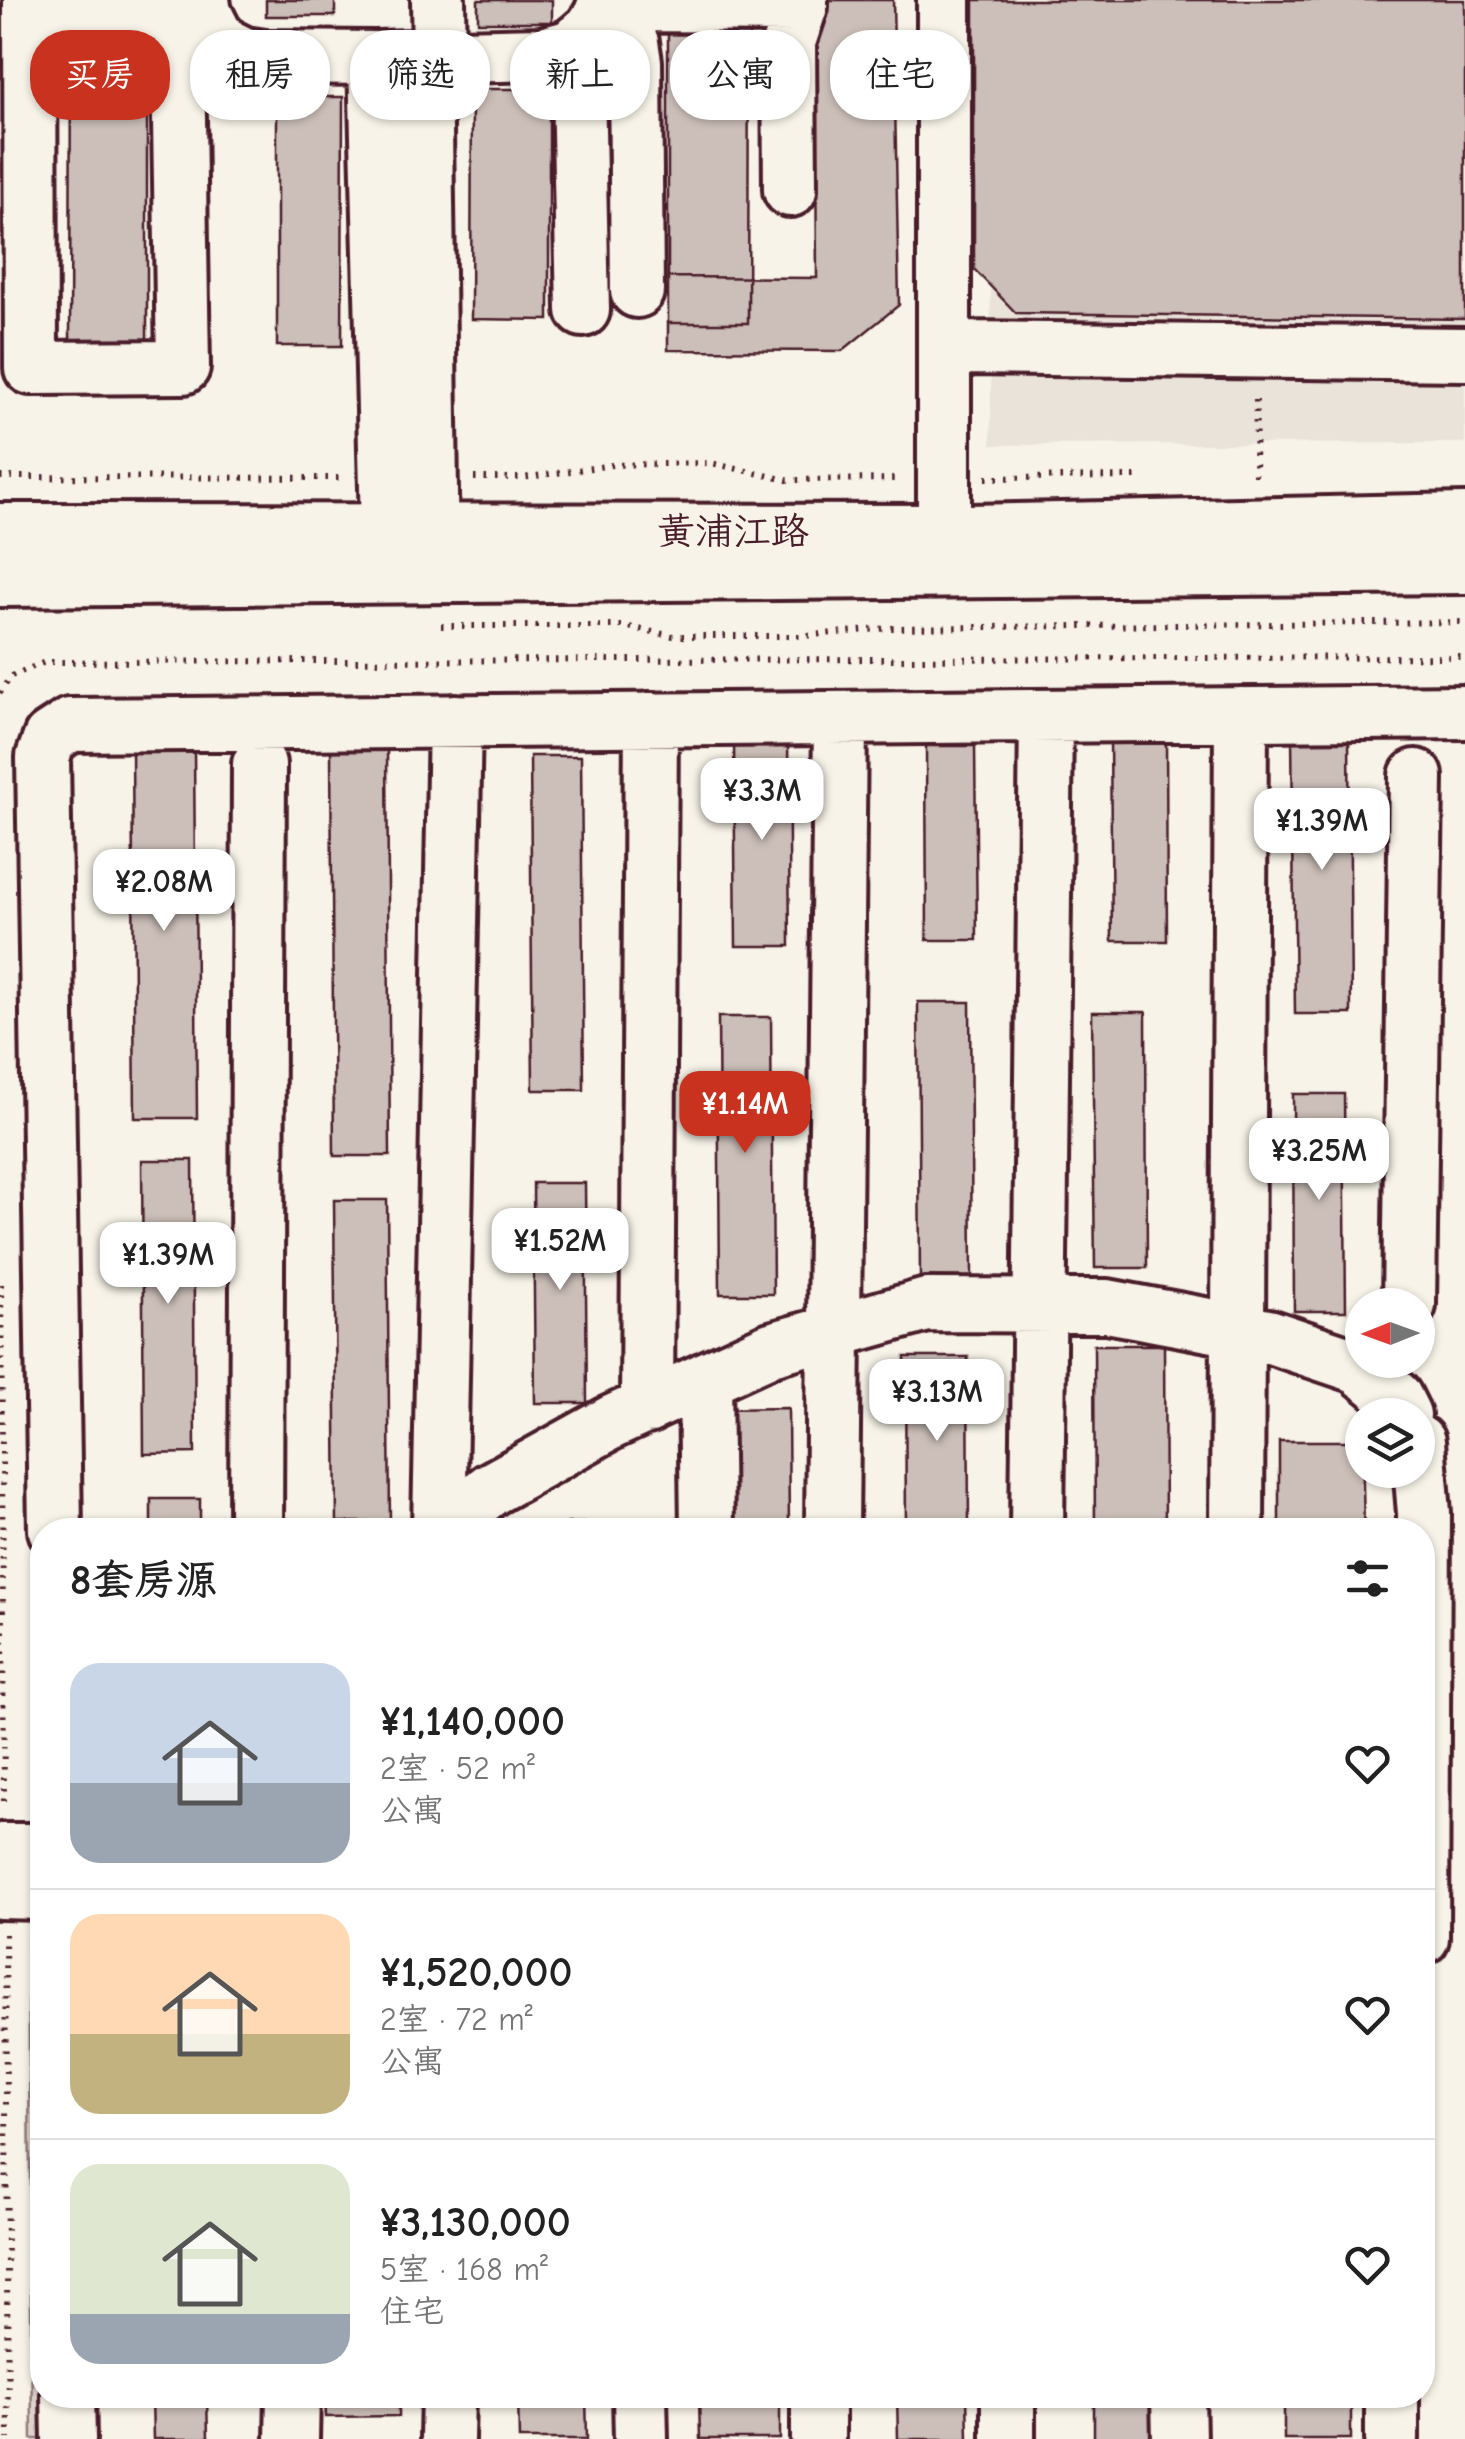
<!DOCTYPE html>
<html lang="zh">
<meta charset="utf-8">
<style>
body{margin:0;font-family:"Comic Neue","LXGW WenKai TC",sans-serif;background:#f6f6f6;color:#222;height:100vh;display:flex;flex-direction:column;font-size:38px;white-space:nowrap}
*{box-sizing:border-box;margin:0}
p{font-size:32px;color:#767676}
.icon{flex:none;width:55px;height:55px;fill:none;stroke:currentColor;stroke-width:2;stroke-linecap:round;stroke-linejoin:round}
.map{position:relative;flex:1;overflow:hidden}
.details{position:absolute;left:30px;top:1518px;width:1405px;height:890px;display:flex;flex-direction:column;background:#fff;border-radius:40px;box-shadow:0 2px 8px #0004}
.details>*{flex:none}
.top-card{position:absolute;left:30px;top:30px;width:1405px;height:90px;display:flex;gap:20px}
.needle{width:65px;rotate:269deg}
.tools{position:absolute;left:1345px;top:1288px;display:grid;gap:20px}
.tools a{display:grid;place-items:center;width:90px;height:90px;border-radius:50%;background:#fff;box-shadow:0 2px 8px #0004;font-size:50px}
.price{position:absolute;translate:-50% -85px;padding:0 22px;border-radius:20px;background:#fff;color:#222;font-size:32px;line-height:65px;filter:drop-shadow(0 2px 5px #0008)}
.price::after{content:'';position:absolute;left:50%;top:60px;width:30px;height:22px;margin-left:-15px;background:inherit;clip-path:polygon(0 0,100% 0,50% 100%)}
.price.selected{background:#c8321e;color:#fff}
ul{padding:0;list-style:none}
li{display:flex;align-items:center;gap:30px;height:250px;padding:0 40px}
li+li{border-top:2px solid #e0e0e0}
li span{display:grid;place-items:center;flex:none;width:280px;height:200px;border-radius:30px;color:#555}
li>.icon{margin-inline-start:auto}
span .icon{width:120px;height:120px;fill:#fffc;stroke-width:1}
li b{font-size:42px}
h2{display:flex;justify-content:space-between;align-items:center;height:120px;padding:0 40px;font-size:42px}
.pill{padding:0 35px;border-radius:40px;background:#fff;box-shadow:0 2px 8px #0004;font-size:35px;line-height:90px}
.pill.selected{background:#c8321e;color:#fff}
.map>svg:first-child{display:block}
.built{fill:#eae3da}
.green{fill:#ded4cc;stroke:#947a7c;stroke-width:2.5}
.building{fill:#ccbfb9;stroke:#4a1f2b;stroke-width:2.5}
.lines{fill:none;stroke-linecap:round;stroke-linejoin:round}
.minor-casing{stroke:#4a1f2b;stroke-width:60}
.path{stroke:#4a1f2b;stroke-width:6;stroke-dasharray:2.5 8;stroke-linecap:butt}
.minor{stroke:#f7f3e8;stroke-width:52}
.labels{text-anchor:middle;stroke-width:8;stroke-linejoin:round;paint-order:stroke}
.street-label{font-size:38px;fill:#4a1f2b;stroke:#f7f3e8}
</style>
<div class="map">
<svg width="1465" height="2439" viewBox="0 0 1465 2439">
<rect width="100%" height="100%" fill="#f7f3e8"/>
<filter id="ink" filterUnits="userSpaceOnUse"><feTurbulence type="fractalNoise" baseFrequency=".01" numOctaves="2"/><feDisplacementMap in="SourceGraphic" scale="20" xChannelSelector="R" yChannelSelector="G"/><feConvolveMatrix kernelMatrix="1 2 1 2 8 2 1 2 1" color-interpolation-filters="sRGB"/></filter>
<g filter="url(#ink)">
<path class="built" d="M990,0H1465V443L991,445Z"/>
<path class="green" d="M42,1919V2395L53,2439H32L28,1940Z"/>
<path class="building" d="M266,0H335V16H266Z
M478,0H552V22H478Z
M815,0H893L899,305L842,351L668,350V277L817,278Z
M974,0H1465V319L1016,313L974,269Z
M668,28H749L748,323H668Z
M71,38H147V349H70Z
M472,89H549V320L471,319Z
M277,97H343L342,346H277Z
M1349,733L1351,1014H1295L1292,734Z
M788,740L790,946H736L734,741Z
M1110,740H1166L1167,941H1112Z
M926,746H975L977,940H927Z
M387,750L390,1156H334L331,751Z
M132,751H194L197,1118H135Z
M530,756H581L584,1090H533Z
M918,1002H970L972,1277L920,1278Z
M1092,1012H1146L1147,1268H1095Z
M718,1017H771L773,1294H720Z
M1293,1094H1344L1346,1311H1294Z
M142,1160H193L195,1453L144,1454Z
M533,1183H585L587,1403H535Z
M334,1200H387L390,1522H337Z
M1094,1345H1164L1165,1530H1095Z
M905,1357H968L969,1530H906Z
M788,1408L789,1530H720L719,1409Z
M1279,1441H1362L1364,1530H1279Z
M151,1499H200V1530H151Z
M641,1522V1530H568V1523Z
M152,2395H207L208,2439H153Z
M325,2395H399V2416L326,2417Z
M518,2395H586L587,2439H519Z
M699,2395H780V2439H700Z
M897,2395H967L968,2439H898Z
M1094,2395H1164V2439H1094Z
M1284,2395H1351V2439H1284Z"/>
<g class="lines">
<defs>
<path id="minor" d="M30,0L31,368L183,367L178,57L184,32L205,13
M203,0L205,13L215,33L226,45L244,54L264,57L375,58L542,54L572,46L591,29L600,16L606,0
M438,0L439,57
M604,5L801,6V0
M30,15L205,13
M591,29L621,32L632,43L635,62L637,291
M577,41L583,310
M425,57L432,565
M375,58L388,566
M790,190L789,42L801,6
M968,348L1465,354
M0,530L969,531L1465,520
M944,563V0
M0,580L1465,567
M1409,1305L1416,776
M705,1379L707,1530
M647,1407L651,719
M1418,1442L1424,1513L1422,1938
M55,1530L43,757L50,738L70,725L1465,712
M256,1530L259,764
M439,1530L491,1489L612,1422L771,1349L927,1305L1107,1306L1268,1336L1357,1366L1395,1397L1404,1415
M439,1530L455,721
M832,1530L840,718
M1037,1530L1046,716
M1237,1530L1241,714
M0,1850H42
M0,1892L42,1893
M68,2395L69,2439
M640,2395L641,2439
M818,2395V2439
M1178,2395L1179,2439
M292,2439L293,2395
M447,2439L448,2395
M1008,2439V2395
M1392,2439V2395"/>
</defs>
<use href="#minor" class="minor-casing"/>
<path class="path" d="M1255,476L1256,397
M0,477L342,478
M474,478H522L612,465L711,463L787,480L899,479
M986,478L1139,477
M441,626H624L673,636H802L890,628L1465,622
M0,693L11,676L45,662L1465,657
M1,1284L4,1806
M5,1934L8,2439"/>
<use href="#minor" class="minor"/>
</g>
</g>
<g class="labels">
<g class="street-label">
<text x="733" y="544">黄浦江路</text>
</g>
</g>
</svg>
<div class="tools">
<a><svg class="needle" viewBox="-14 -14 28 28"><path d="M0-13l5 13h-10z" fill="#e53935"/><path d="M0 13l5-13h-10z" fill="#767676"/></svg></a>
<a><svg class="icon" aria-label="layers" viewBox="0 0 24 24"><path d="M12 4l9 5-9 5-9-5zM3 14l9 5 9-5"/></svg></a>
</div>
<b class="price" style="left:762px;top:843px">¥3.3M</b>
<b class="price" style="left:1322px;top:873px">¥1.39M</b>
<b class="price" style="left:164px;top:934px">¥2.08M</b>
<b class="price selected" style="left:745px;top:1156px">¥1.14M</b>
<b class="price" style="left:1319px;top:1203px">¥3.25M</b>
<b class="price" style="left:560px;top:1293px">¥1.52M</b>
<b class="price" style="left:168px;top:1307px">¥1.39M</b>
<b class="price" style="left:937px;top:1444px">¥3.13M</b>
<div class="top-card">
<a class="pill selected">买房</a>
<a class="pill">租房</a>
<a class="pill">筛选</a>
<a class="pill">新上</a>
<a class="pill">公寓</a>
<a class="pill">住宅</a>
</div>
<section class="details">
<h2>8套房源<svg class="icon" aria-label="filters" viewBox="0 0 24 24"><path d="M4 7h16M4 17h16"/><circle cx="9" cy="7" r="2"/><circle cx="15" cy="17" r="2"/></svg></h2>
<ul>
<li><span style="background:linear-gradient(#c9d6e8 60%,#9aa5b1 0)"><svg class="icon" aria-label="home" viewBox="0 0 24 24"><path d="M3 11l9-7 9 7M6 9v11h12V9"/></svg></span><div><b>¥1,140,000</b><p>2室 · 52 m²</p><p>公寓</p></div><svg class="icon" aria-label="heart" viewBox="0 0 24 24"><path d="M12 20l-8-8c-3-5 5-10 8-4 3-6 11-1 8 4z"/></svg></li>
<li><span style="background:linear-gradient(#ffd9b3 60%,#c2b280 0)"><svg class="icon" aria-label="home" viewBox="0 0 24 24"><path d="M3 11l9-7 9 7M6 9v11h12V9"/></svg></span><div><b>¥1,520,000</b><p>2室 · 72 m²</p><p>公寓</p></div><svg class="icon" aria-label="heart" viewBox="0 0 24 24"><path d="M12 20l-8-8c-3-5 5-10 8-4 3-6 11-1 8 4z"/></svg></li>
<li><span style="background:linear-gradient(#dfe7d0 75%,#9aa5b1 0)"><svg class="icon" aria-label="home" viewBox="0 0 24 24"><path d="M3 11l9-7 9 7M6 9v11h12V9"/></svg></span><div><b>¥3,130,000</b><p>5室 · 168 m²</p><p>住宅</p></div><svg class="icon" aria-label="heart" viewBox="0 0 24 24"><path d="M12 20l-8-8c-3-5 5-10 8-4 3-6 11-1 8 4z"/></svg></li>
</ul>
</section>
</div>
